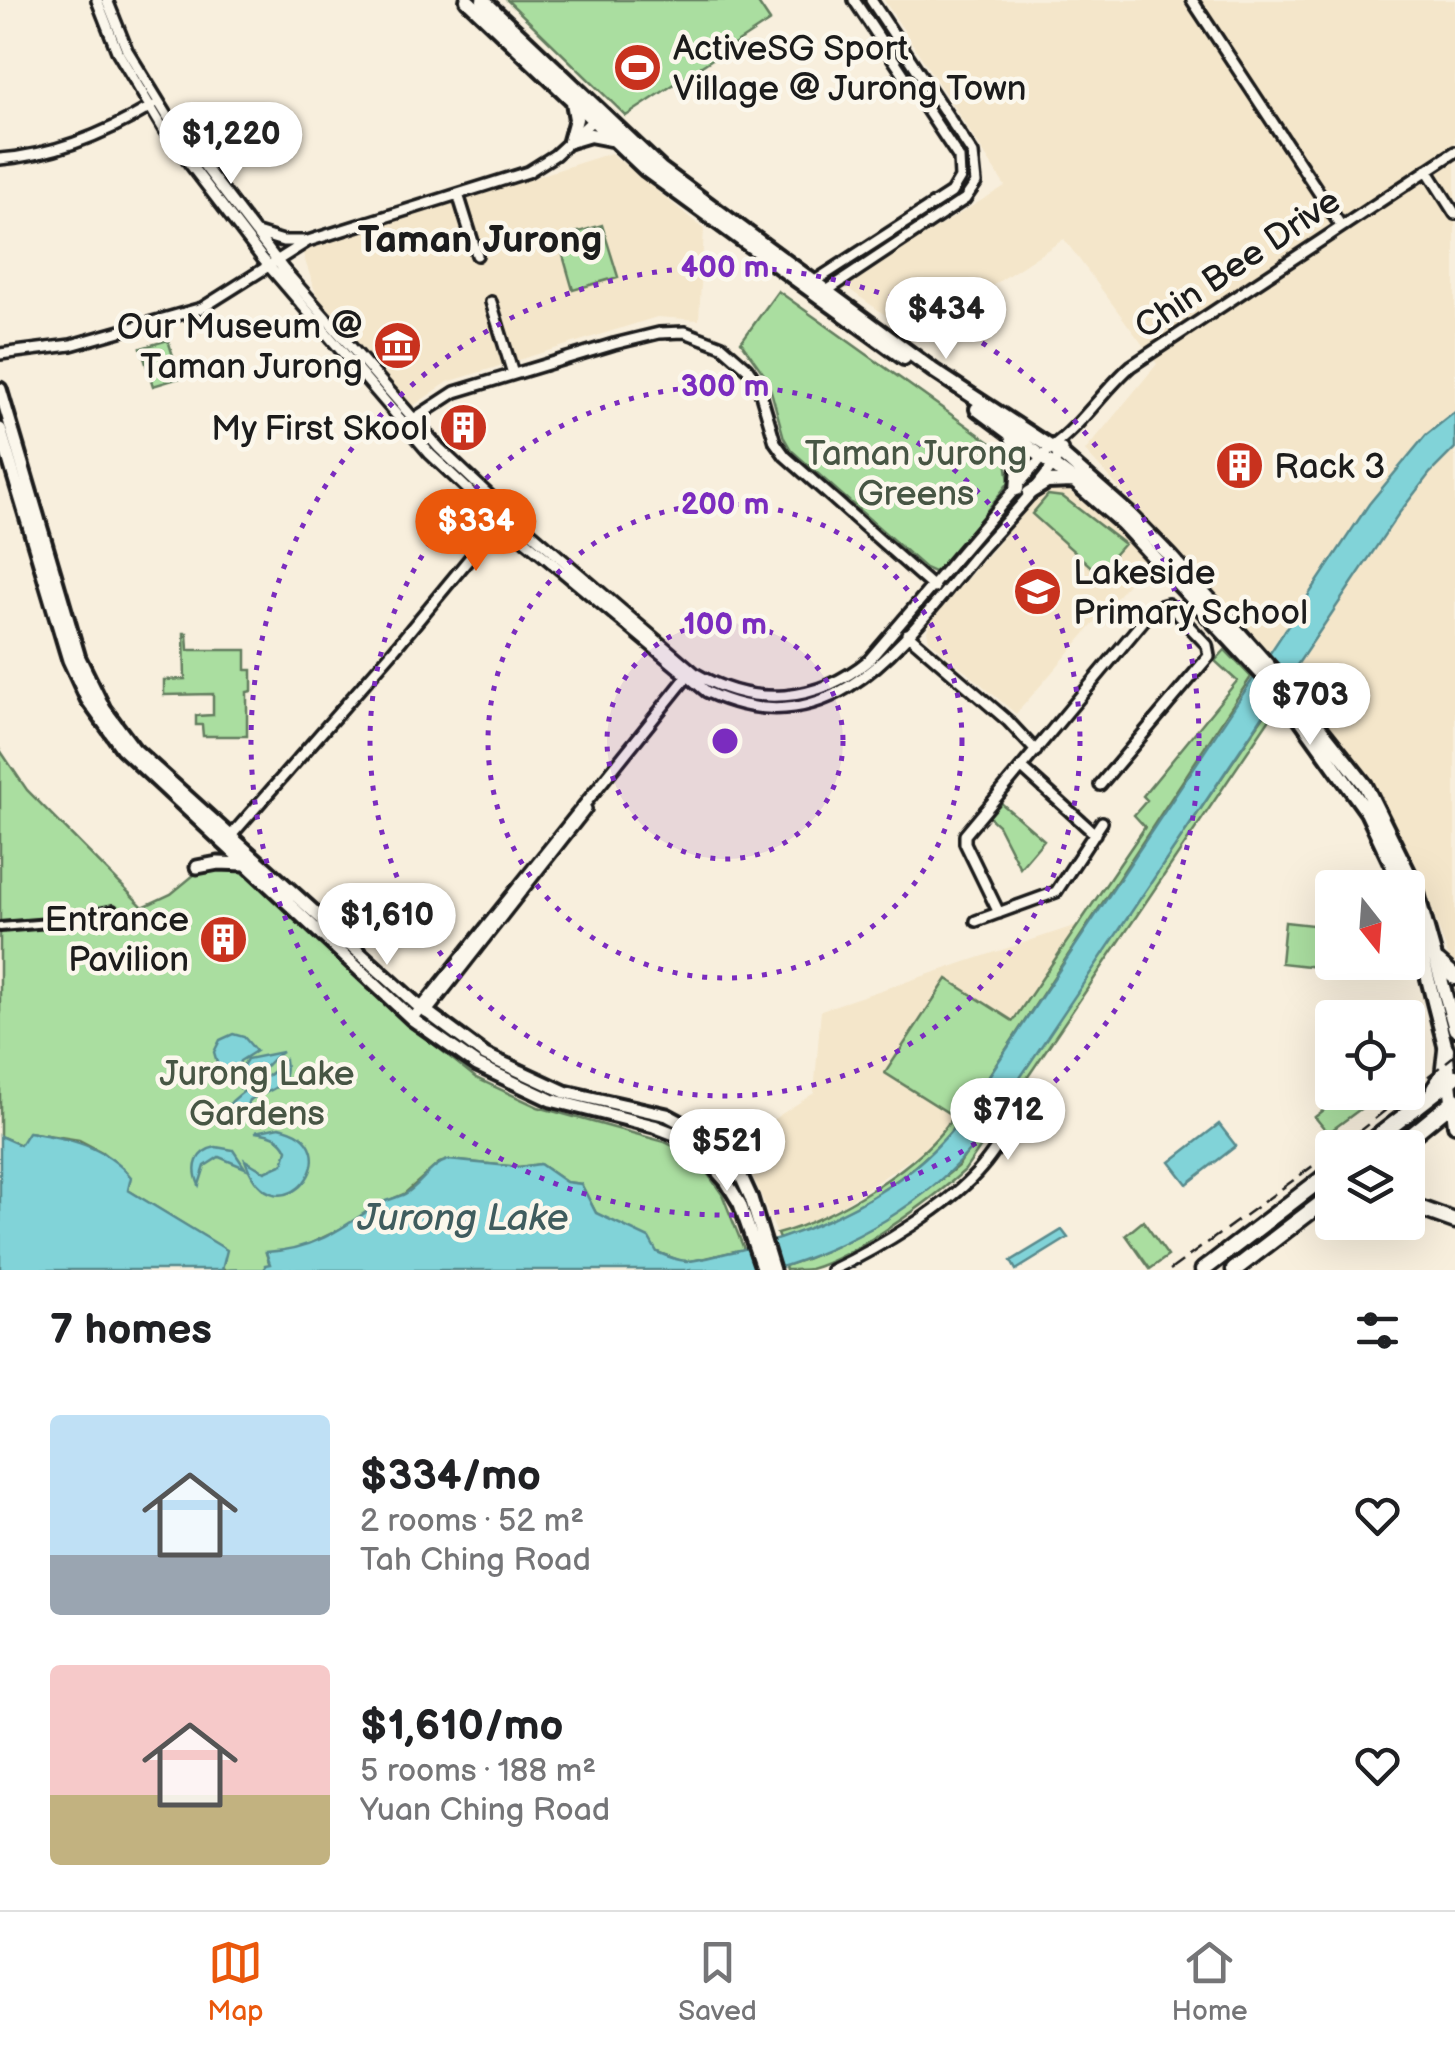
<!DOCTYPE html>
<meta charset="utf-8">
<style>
body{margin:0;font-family:"Balsamiq Sans",sans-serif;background:#f2f2f2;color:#202124;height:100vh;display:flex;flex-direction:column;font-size:38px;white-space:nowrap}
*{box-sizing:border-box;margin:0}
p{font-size:32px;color:#757577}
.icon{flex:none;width:55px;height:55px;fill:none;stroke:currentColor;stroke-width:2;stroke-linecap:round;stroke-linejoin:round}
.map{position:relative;height:1270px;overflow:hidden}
.side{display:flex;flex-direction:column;background:#fff;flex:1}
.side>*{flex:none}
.needle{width:65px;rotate:163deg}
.tools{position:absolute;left:1315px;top:870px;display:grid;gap:20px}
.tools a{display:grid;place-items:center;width:110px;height:110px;border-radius:10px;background:#fff;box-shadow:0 10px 40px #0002;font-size:50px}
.price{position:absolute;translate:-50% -85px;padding:0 22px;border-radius:35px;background:#fff;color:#222;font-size:32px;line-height:65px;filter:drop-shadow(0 2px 5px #0008)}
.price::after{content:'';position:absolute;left:50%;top:60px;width:30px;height:22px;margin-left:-15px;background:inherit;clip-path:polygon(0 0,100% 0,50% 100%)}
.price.current{background:#ea580c;color:#fff}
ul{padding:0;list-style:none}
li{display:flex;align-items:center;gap:30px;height:250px;padding:0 50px}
li span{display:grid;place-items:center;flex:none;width:280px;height:200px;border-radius:10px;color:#555}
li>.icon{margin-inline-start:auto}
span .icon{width:120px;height:120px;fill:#fffc;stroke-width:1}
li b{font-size:42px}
h2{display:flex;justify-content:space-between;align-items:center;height:120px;padding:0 50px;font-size:42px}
.menu{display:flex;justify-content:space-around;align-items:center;height:140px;border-top:2px solid #e0e0e0;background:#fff;font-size:28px;color:#757577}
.menu a{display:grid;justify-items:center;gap:5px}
.menu .current{color:#ea580c}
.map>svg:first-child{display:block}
.built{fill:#f4e6ca}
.green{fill:#aadea0;stroke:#637d5e;stroke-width:2.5}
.water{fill:#81d3d8;stroke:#598a8d;stroke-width:2.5}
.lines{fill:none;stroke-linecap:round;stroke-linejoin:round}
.pedestrian-casing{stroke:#1c1c1c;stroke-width:14}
.minor-casing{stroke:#1c1c1c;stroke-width:16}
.tertiary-casing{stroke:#1c1c1c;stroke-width:19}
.secondary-casing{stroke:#1c1c1c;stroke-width:20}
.primary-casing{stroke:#1c1c1c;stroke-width:21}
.pedestrian{stroke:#fbf7ec;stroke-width:6}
.minor{stroke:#fbf7ec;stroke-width:9}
.tertiary{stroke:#fbf7ec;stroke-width:11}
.secondary{stroke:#fbf7ec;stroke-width:12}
.primary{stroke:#fbf7ec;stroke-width:14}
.rail{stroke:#1c1c1c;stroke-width:2.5;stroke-dasharray:15 8;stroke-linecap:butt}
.ring{fill:none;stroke:#7b2cbf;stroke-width:5;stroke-dasharray:5 10}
.labels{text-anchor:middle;stroke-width:9;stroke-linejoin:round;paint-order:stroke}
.poi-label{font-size:35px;fill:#1c1c1c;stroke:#fbf7ec;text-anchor:start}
.street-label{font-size:35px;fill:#1c1c1c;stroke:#fbf7ec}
.park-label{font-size:35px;fill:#475644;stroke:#fbf7ec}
.neighbourhood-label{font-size:38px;font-weight:bold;fill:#1c1c1c;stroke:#fbf7ec}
.water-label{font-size:38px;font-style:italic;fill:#3f5c5e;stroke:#fbf7ec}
.centre{fill:#7b2cbf;stroke:#fbf7ec;stroke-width:5}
.ring-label{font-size:30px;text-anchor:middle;font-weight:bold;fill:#7b2cbf;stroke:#fbf7ec;stroke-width:9;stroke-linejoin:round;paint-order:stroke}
</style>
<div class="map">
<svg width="1455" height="1270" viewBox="0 0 1455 1270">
<rect width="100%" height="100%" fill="#f8efdd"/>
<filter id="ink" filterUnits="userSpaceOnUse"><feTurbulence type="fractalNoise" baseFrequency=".01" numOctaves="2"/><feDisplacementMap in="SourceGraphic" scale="20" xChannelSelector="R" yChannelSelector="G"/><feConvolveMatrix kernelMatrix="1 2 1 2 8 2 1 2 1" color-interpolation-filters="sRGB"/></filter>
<g filter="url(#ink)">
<path class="built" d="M884,0H1455V412L1426,435L1369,504L1269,652L1085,451L1157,364L1064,239L915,336L843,285L1005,186Z
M611,153L704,229L699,320L657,317L448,382L410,408L317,297L302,251Z
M1455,448V965L1451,964L1417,867L1374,784L1290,676L1397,516L1430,473Z
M1060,484L1103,516L1146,563L1016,714L929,640L927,631L931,621L1034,501Z
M1080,924L1018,1014L954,1116L927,1148L847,1202L816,1219L777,1234L753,1176L732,1146L814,1093L821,1010Z"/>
<path class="green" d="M507,0H756L770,21L626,116Z
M602,225L618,277L573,290L558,238Z
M778,291L1005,453L1009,482L944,566L934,572L925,568L791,450L784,438L768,380L741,342Z
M168,340L180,378L153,386L141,348Z
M1048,495L1063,497L1124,544L1098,573L1032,514Z
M184,633H187L188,650H246V670H252V691L247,692V736H203L202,725H196V716L213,715V694L164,695V680L185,679Z
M1225,650L1251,677L957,1124C914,1177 844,1220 779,1239L777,1234C831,1220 925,1164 953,1116L885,1073L947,979L1013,1021L1145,827L1134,815L1147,800L1143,796L1237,681L1215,661Z
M1274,701L1279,705L965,1170C932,1200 852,1258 810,1269C802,1270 793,1270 786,1270L785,1266C847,1247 908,1208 958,1166Z
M0,750L27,790L143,907L171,894L217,856L228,855L401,1018L476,1078L538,1107L665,1142L686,1152L703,1167L722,1194L744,1249L692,1261H681L657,1252L626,1229L596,1213L581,1184L566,1182L540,1164L519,1167L449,1160L439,1163L404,1194L375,1206L343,1228L295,1251L266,1253L270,1265L266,1269L222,1270L226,1250L128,1190L110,1159L102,1152L79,1140L29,1132L21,1145L0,1136Z
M1001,803L1044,840L1020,868L998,825L989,817Z
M1285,922L1331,927L1327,968L1281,963Z
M1347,1092L1352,1093L1363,1107L1328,1133L1315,1117Z
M1143,1221L1168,1256L1150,1269L1126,1235Z"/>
<path class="water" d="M1455,412V448L1430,473L1397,516L979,1139C929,1203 848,1248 771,1270H228L265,1269V1265L270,1264L266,1252C311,1250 339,1231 375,1206C384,1200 395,1199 405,1194C421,1185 430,1165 448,1160L519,1167L540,1164L566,1182L581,1184L596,1213L649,1238L657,1252C666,1256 676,1260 686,1261C701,1261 717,1255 732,1252C815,1233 903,1192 957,1124L1369,504L1426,435Z
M233,1034L244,1037L256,1051L240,1061L235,1076L218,1066L214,1052L220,1040Z
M282,1052C264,1064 260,1079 240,1088L238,1074L247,1059Z
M285,1060C290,1088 270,1090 249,1100L243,1117L231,1126L226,1108C242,1087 268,1081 285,1060Z
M1219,1124L1236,1146L1187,1184L1170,1162Z
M279,1127C359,1143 276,1248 245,1160L265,1172L283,1164L287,1150C281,1136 269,1134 255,1132Z
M28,1132C68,1138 104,1145 131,1177L128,1190L227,1250L222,1270H0V1136L20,1145Z
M216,1147L233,1150L245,1168L219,1157L205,1166L199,1185C191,1167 196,1151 216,1147Z
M1062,1230L1068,1238L1016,1270L1011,1261Z"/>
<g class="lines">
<defs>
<path id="pedestrian" d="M0,927L49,923L113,910"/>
<path id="minor" d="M97,0L117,51L164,130L262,258L430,454L497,517L707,692C836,752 906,637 979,551C1001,526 1050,477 1062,449
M107,0L127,50L173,125L284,270L439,448L507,512L696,674C754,708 817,703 869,660L1051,447C1079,428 1103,391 1131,366L1455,152
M1192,0L1341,226
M0,159C53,155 107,133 152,106
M1427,170L1455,214
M458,194L477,255
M257,233L283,241H305
M812,283L951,193L960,178L959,158L854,0
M825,292L965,199L976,183L973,154L871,0
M491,302L513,374
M0,354L71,345L202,308L308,241L528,172L555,155L594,119
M412,420L455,392L614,344L659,333L685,332L722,346L747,368L758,384L775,442L785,456L934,588
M907,634L1008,721L1036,751
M1022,768L1095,834
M229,838L392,652L502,519
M999,913L965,843V835L1154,608L1168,604L1207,645L1209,656L1100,785
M976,921L1056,892L1102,822
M426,1013L586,809
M412,1019L690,673
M832,1270C877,1249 951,1205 982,1167C999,1147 1012,1123 1026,1101L1039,1103"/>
<path id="tertiary" d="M0,389L79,658L104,709L134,749L415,1003L485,1055L565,1092L667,1115L706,1136L740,1174L751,1198L773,1270
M0,429L69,660L87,699L122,748L412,1019L477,1065L551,1100L654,1126L685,1138L696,1147L726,1181L740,1204L763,1270
M197,867L218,863L246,864"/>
<path id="secondary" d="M467,0L646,170L904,358
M483,0L661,169L934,371L1061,454L1130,515L1170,556L1289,689L1365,785L1415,886L1455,1029
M570,141L590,135L611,139
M570,141L576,119L573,102
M977,409L1074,481L1122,523L1289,703L1367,812L1403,888
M1011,436L1020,457L1017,489
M1029,493L1047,482L1072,481
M1408,900L1446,1049L1455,1125"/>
<path id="primary" d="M1438,962L1455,977
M1434,1089L1443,1075L1446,1049
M1363,1148L1455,1077
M1396,1148L1455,1100
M1408,1204L1455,1221
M1203,1270L1332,1171
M1234,1270L1332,1195"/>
</defs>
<use href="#pedestrian" class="pedestrian-casing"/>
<use href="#minor" class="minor-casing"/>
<use href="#tertiary" class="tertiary-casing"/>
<use href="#secondary" class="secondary-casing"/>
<use href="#primary" class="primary-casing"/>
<use href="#pedestrian" class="pedestrian"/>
<use href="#minor" class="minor"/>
<use href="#tertiary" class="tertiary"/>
<use href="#secondary" class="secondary"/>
<use href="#primary" class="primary"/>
<path class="rail" d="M1338,1148L1455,1055
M1170,1270L1332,1152"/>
</g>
</g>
<circle cx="725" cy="741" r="118" fill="#7b2cbf" fill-opacity=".12"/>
<g class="ring">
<circle cx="725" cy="741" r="118"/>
<circle cx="725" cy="741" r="237"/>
<circle cx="725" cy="741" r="355"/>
<circle cx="725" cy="741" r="474"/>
</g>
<defs>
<symbol id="stadium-disc" viewBox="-11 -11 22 22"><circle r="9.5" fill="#c8321e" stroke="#fbf7ec"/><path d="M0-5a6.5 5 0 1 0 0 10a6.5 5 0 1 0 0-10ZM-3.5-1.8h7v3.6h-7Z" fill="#fff"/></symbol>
<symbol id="museum-disc" viewBox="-11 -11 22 22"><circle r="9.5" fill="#c8321e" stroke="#fbf7ec"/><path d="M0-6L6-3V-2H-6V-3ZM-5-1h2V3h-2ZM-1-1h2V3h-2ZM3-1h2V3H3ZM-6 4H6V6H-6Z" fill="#fff"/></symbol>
<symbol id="building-disc" viewBox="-11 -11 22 22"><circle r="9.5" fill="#c8321e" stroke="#fbf7ec"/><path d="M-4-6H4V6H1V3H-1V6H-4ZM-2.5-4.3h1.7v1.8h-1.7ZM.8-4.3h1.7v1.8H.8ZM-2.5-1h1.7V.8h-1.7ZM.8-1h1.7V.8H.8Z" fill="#fff"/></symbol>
<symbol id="school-disc" viewBox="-11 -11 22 22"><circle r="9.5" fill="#c8321e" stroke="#fbf7ec"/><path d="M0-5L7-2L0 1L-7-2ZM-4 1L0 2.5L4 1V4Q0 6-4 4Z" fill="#fff"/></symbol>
</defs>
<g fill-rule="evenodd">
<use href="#stadium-disc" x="610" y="40" width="55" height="55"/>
<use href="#museum-disc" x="370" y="318" width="55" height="55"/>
<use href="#building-disc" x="436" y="400" width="55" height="55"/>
<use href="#building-disc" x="1212" y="438" width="55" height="55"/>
<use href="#school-disc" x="1010" y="564" width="55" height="55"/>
<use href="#building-disc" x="196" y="912" width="55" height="55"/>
</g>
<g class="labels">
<g class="poi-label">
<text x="673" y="60">ActiveSG Sport<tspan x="673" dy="40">Village @ Jurong Town</tspan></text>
<text x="363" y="338" text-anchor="end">Our Museum @<tspan x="363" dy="40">Taman Jurong</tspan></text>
<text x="428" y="440" text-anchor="end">My First Skool</text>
<text x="1274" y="478">Rack 3</text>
<text x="1073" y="584">Lakeside<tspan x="1073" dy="40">Primary School</tspan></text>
<text x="189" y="931" text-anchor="end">Entrance<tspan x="189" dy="40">Pavilion</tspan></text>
</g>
<g class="street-label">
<text transform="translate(1237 263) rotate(-34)" y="12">Chin Bee Drive</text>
</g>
<g class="park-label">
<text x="916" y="465">Taman Jurong<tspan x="916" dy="40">Greens</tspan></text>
<text x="257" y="1085">Jurong Lake<tspan x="257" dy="40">Gardens</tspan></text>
</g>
<g class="neighbourhood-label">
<text x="480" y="252">Taman Jurong</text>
</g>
<g class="water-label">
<text x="463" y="1230">Jurong Lake</text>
</g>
</g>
<circle cx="725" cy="741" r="15" class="centre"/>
<g class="ring-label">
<text x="725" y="277">400 m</text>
<text x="725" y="396">300 m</text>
<text x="725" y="514">200 m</text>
<text x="725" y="634">100 m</text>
</g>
</svg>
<div class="tools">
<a><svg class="needle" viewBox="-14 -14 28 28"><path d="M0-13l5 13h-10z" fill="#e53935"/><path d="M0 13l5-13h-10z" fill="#757577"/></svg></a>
<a><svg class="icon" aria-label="locate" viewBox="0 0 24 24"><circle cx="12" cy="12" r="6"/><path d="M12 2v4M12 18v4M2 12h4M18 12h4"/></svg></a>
<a><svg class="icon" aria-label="layers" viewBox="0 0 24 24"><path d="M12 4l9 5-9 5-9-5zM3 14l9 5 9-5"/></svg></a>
</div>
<b class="price" style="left:231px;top:187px">$1,220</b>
<b class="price" style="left:946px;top:362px">$434</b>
<b class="price current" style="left:476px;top:574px">$334</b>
<b class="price" style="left:1310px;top:748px">$703</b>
<b class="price" style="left:387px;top:968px">$1,610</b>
<b class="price" style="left:1008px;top:1163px">$712</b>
<b class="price" style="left:727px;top:1194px">$521</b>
</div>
<section class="side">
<h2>7 homes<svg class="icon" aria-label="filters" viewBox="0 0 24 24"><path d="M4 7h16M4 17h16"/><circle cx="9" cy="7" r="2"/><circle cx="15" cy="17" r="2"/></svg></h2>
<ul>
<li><span style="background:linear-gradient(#bfe0f5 70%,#9aa5b1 0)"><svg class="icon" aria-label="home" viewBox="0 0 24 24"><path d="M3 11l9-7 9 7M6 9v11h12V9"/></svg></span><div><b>$334/mo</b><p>2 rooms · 52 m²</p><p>Tah Ching Road</p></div><svg class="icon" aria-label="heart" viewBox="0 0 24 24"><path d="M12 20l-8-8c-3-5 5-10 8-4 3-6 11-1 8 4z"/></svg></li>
<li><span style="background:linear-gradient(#f6c9c9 65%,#c2b280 0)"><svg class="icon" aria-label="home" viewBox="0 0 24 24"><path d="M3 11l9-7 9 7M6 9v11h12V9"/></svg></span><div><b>$1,610/mo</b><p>5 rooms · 188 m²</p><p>Yuan Ching Road</p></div><svg class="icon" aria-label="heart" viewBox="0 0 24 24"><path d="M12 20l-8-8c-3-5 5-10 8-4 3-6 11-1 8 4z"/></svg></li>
</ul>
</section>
<nav class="menu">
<a class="current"><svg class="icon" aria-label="map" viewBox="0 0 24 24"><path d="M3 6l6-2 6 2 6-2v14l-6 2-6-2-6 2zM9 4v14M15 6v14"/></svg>Map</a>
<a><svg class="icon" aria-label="saved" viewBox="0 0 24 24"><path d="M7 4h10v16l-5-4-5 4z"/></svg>Saved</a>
<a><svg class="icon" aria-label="home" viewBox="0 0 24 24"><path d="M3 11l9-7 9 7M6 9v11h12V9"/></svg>Home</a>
</nav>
